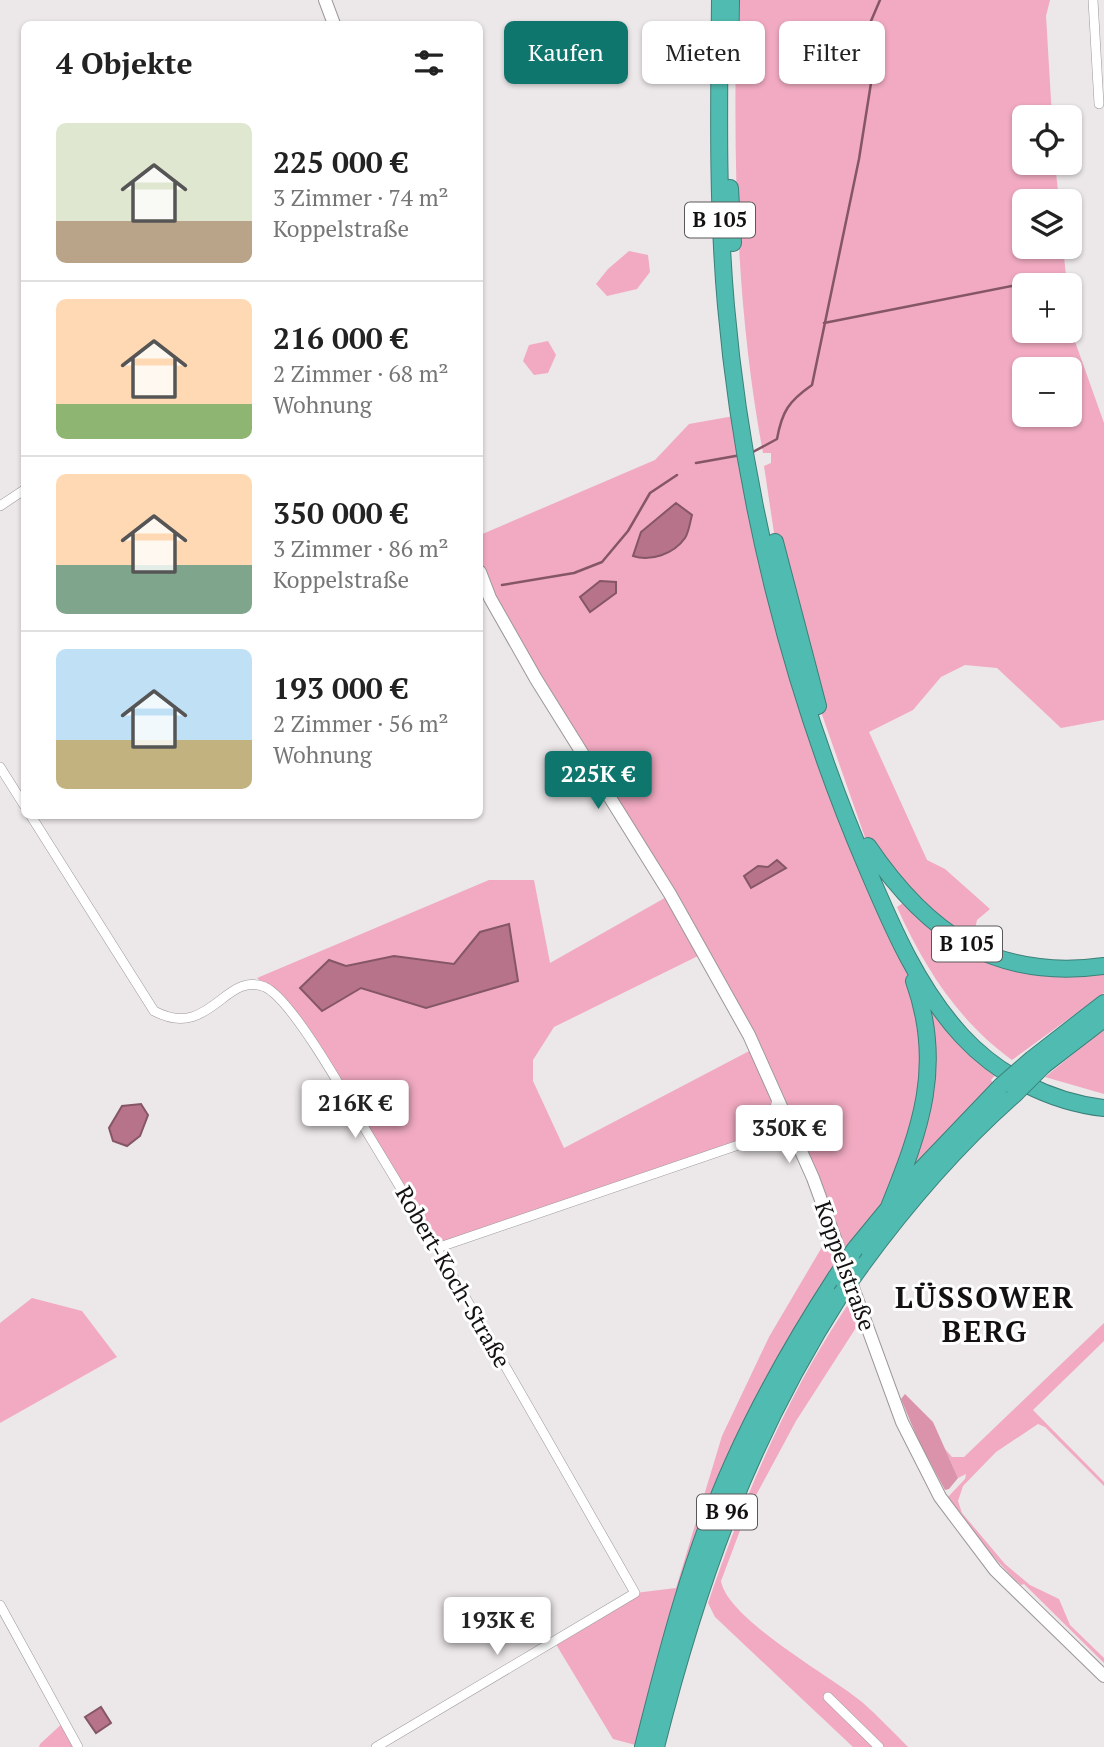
<!DOCTYPE html>
<html lang="de">
<meta charset="utf-8">
<style>
body{margin:0;font-family:"PT Serif",serif;background:#f2f2f2;color:#222;height:100vh;display:flex;flex-direction:column;font-size:26px;white-space:nowrap}
*{box-sizing:border-box;margin:0}
p{font-size:23px;color:#767676}
.icon{flex:none;width:38px;height:38px;fill:none;stroke:currentColor;stroke-width:2;stroke-linecap:round;stroke-linejoin:round}
.map{position:relative;flex:1;overflow:hidden}
.side{position:absolute;left:21px;top:21px;width:462px;height:798px;display:flex;flex-direction:column;background:#fff;border-radius:10px;box-shadow:0 2px 5px #0004}
.side>*{flex:none}
.banner{position:absolute;left:504px;top:21px;width:494px;height:63px;display:flex;gap:14px}
.tools{position:absolute;left:1012px;top:105px;display:grid;gap:14px}
.tools a{display:grid;place-items:center;width:70px;height:70px;border-radius:10px;background:#fff;box-shadow:0 2px 5px #0004;font-size:35px}
.price{position:absolute;translate:-50% -60px;padding:0 16px;border-radius:7px;background:#fff;color:#222;font-size:23px;line-height:46px;filter:drop-shadow(0 2px 4px #0008)}
.price::after{content:'';position:absolute;left:50%;top:42px;width:21px;height:16px;margin-left:-10px;background:inherit;clip-path:polygon(0 0,100% 0,50% 100%)}
.price.selected{background:#0f766e;color:#fff}
ul{padding:0;list-style:none}
li{display:flex;align-items:center;gap:21px;height:175px;padding:0 35px}
li+li{border-top:2px solid #e0e0e0}
li span{display:grid;place-items:center;flex:none;width:196px;height:140px;border-radius:10px;color:#555}
li>.icon{margin-inline-start:auto}
span .icon{width:84px;height:84px;fill:#fffc;stroke-width:1}
li b{font-size:30px}
h2{display:flex;justify-content:space-between;align-items:center;height:84px;padding:0 35px;font-size:30px}
.chip{padding:0 24px;border-radius:10px;background:#fff;box-shadow:0 2px 5px #0004;font-size:24px;line-height:63px}
.chip.selected{background:#0f766e;color:#fff}
.map>svg:first-child{display:block}
.green{fill:#f1aac1;fill-rule:evenodd}
.forest{fill:#da93ab}
.water{fill:#b6738a;stroke:#855666;stroke-width:2}
.lines{fill:none;stroke-linecap:round;stroke-linejoin:round}
.stream{stroke:#855666;stroke-width:2.5}
.street-casing{stroke:#9c9899;stroke-width:10}
.secondary-casing{stroke:#9c9899;stroke-width:14}
.highway-casing{stroke:#3b8079;stroke-width:18}
.street{stroke:#fff;stroke-width:9}
.secondary{stroke:#fff;stroke-width:12}
.highway{stroke:#50bbb0;stroke-width:16}
.highway-bridge-casing{stroke:#3b8079;stroke-width:18;stroke-linecap:butt}
.highway-bridge{stroke:#50bbb0;stroke-width:16}
.labels{text-anchor:middle;stroke-width:6;stroke-linejoin:round;paint-order:stroke}
.shield{fill:#fff;stroke:#5a5859;stroke-width:2}
.shield-label{font-size:21px;font-weight:bold;fill:#131112}
.street-label{font-size:23px;fill:#131112;stroke:#fff}
.district-label{font-size:30px;font-weight:bold;letter-spacing:2px;fill:#131112;stroke:#fff}
</style>
<div class="map">
<svg width="1104" height="1747" viewBox="0 0 1104 1747">
<rect width="100%" height="100%" fill="#ece7e9"/>
<path class="green" d="M737,0H1050L1046,16L1052,117H1024V163H1055L1059,201H1024V247H1063L1067,285H1024V331H1069V302L1073,336L1104,423V720L1061,728L997,668L965,665L941,677L913,710L869,732L927,860L945,869L990,909L977,920L971,946L956,939L868,846L812,686L776,546L764,466L771,463V453H763C735,303 733,152 737,0ZM1024,369H1069V415H1024Z
M629,251L648,255L650,272L637,289L607,296L596,284L608,269Z
M548,341L556,355L548,373L534,375L523,361L529,345Z
M734,416L740,464L785,630L915,982L929,1069L889,1207L732,1466L643,1747L613,1739L554,1641L635,1593L676,1588L722,1436L769,1337L832,1230L778,1099L760,1138L437,1248L340,1087L279,998L257,978L489,880H534L550,963L670,895L480,572V535L655,460L689,424ZM480,932L426,1008L361,988L329,960L346,966L394,956L454,964ZM704,953L755,1048L564,1148L533,1081V1060L554,1027Z
M906,901L979,953L1104,968V993L1012,1060C958,1021 924,967 897,907Z
M921,990L1000,1070L991,1080L993,1083L912,1168L922,1132Z
M1104,1029V1094L1045,1077Z
M32,1298L82,1311L117,1357L0,1423V1323Z
M851,1300L859,1323L796,1421L747,1512L721,1581C727,1619 832,1677 862,1702C878,1716 893,1732 908,1747H853L715,1617L708,1603C744,1497 788,1392 851,1300Z
M1104,1323V1341L1033,1410L1104,1482V1486L1045,1427L1038,1424L996,1452L963,1486L958,1501L962,1513L1005,1564L1030,1585L1059,1599L1070,1625L1104,1658V1663L1024,1584L1021,1585C993,1559 970,1528 948,1497L965,1479L966,1474L958,1478L945,1449L952,1457H964Z
M65,1721L78,1747H39L40,1744Z"/>
<path class="forest" d="M905,1394L933,1422L958,1478L949,1489L945,1490L919,1442L901,1399Z"/>
<path class="water" d="M676,503L692,515C690,522 689,532 685,538C674,554 650,562 633,556L641,532Z
M600,581L616,582V593L590,612L580,597Z
M777,860L786,868L751,888L744,876L758,866L768,867Z
M509,924L518,981L426,1008L361,988L322,1011L300,988L329,960L346,966L394,956L454,964L480,932Z
M141,1104L148,1115L140,1136L127,1146L113,1141L109,1128L122,1106Z
M101,1707L111,1723L96,1733L85,1717Z"/>
<g class="lines">
<path class="stream" d="M824,323L1067,275
M751,453L777,439C782,411 789,401 812,385L859,159L871,83L868,28L880,0
M696,463L741,455
M502,585L574,573L602,562L628,531L650,493L677,475"/>
<defs>
<path id="street" d="M1093,0L1099,104
M0,506L24,490
M0,767L24,805
M31,816L154,1011C210,1041 225,970 265,987C293,1000 350,1103 368,1134C460,1285 547,1439 635,1593L376,1747
M761,1137L772,1120L777,1099
M437,1248L791,1127
M0,1605L78,1747
M828,1697L879,1747"/>
<path id="secondary" d="M325,0L334,24
M480,572L490,598L536,679L670,894L749,1035L813,1178L902,1422L940,1497L995,1570L1104,1676"/>
<path id="highway" d="M720,0C719,102 717,204 726,306C743,498 791,691 867,868C892,927 918,988 962,1036C998,1075 1050,1102 1104,1108
M730,64L731,0
M730,188L733,243
M775,542L818,706
M868,846C927,933 994,981 1104,966
M1032,1059L1104,1003
M1044,1065L1104,1019
M889,1207C921,1128 944,1065 914,981
M855,1249L915,1176L1001,1086
M861,1266C907,1203 956,1146 1015,1094
M643,1747C667,1651 692,1554 733,1463C762,1398 797,1337 836,1277
M656,1747C698,1581 748,1439 841,1294"/>
</defs>
<use href="#street" class="street-casing"/>
<use href="#secondary" class="secondary-casing"/>
<use href="#highway" class="highway-casing"/>
<use href="#street" class="street"/>
<use href="#secondary" class="secondary"/>
<use href="#highway" class="highway"/>
<defs>
<path id="highway-bridge" d="M1001,1086L1032,1059
M1015,1094L1044,1065
M836,1277L855,1249
M841,1294L861,1266"/>
</defs>
<use href="#highway-bridge" class="highway-bridge-casing"/>
<use href="#highway-bridge" class="highway-bridge"/>
</g>
<g class="labels">
<g class="shield">
<rect x="685" y="202.5" width="70" height="35" rx="5"/>
<rect x="932" y="926.5" width="70" height="35" rx="5"/>
<rect x="697" y="1494.5" width="60" height="35" rx="5"/>
</g>
<g class="shield-label">
<text x="720" y="227">B 105</text>
<text x="967" y="951">B 105</text>
<text x="727" y="1519">B 96</text>
</g>
<g class="street-label">
<text transform="translate(845 1266) rotate(70)" y="8">Koppelstraße</text>
<text transform="translate(453 1277) rotate(60)" y="8">Robert-Koch-Straße</text>
</g>
<g class="district-label">
<text x="985" y="1308">LÜSSOWER<tspan x="985" dy="34">BERG</tspan></text>
</g>
</g>
</svg>
<div class="tools">
<a><svg class="icon" aria-label="locate" viewBox="0 0 24 24"><circle cx="12" cy="12" r="6"/><path d="M12 2v4M12 18v4M2 12h4M18 12h4"/></svg></a>
<a><svg class="icon" aria-label="layers" viewBox="0 0 24 24"><path d="M12 4l9 5-9 5-9-5zM3 14l9 5 9-5"/></svg></a>
<a>+</a>
<a>−</a>
</div>
<b class="price selected" style="left:598px;top:811px">225K €</b>
<b class="price" style="left:355px;top:1140px">216K €</b>
<b class="price" style="left:789px;top:1165px">350K €</b>
<b class="price" style="left:497px;top:1657px">193K €</b>
<div class="banner">
<a class="chip selected">Kaufen</a>
<a class="chip">Mieten</a>
<a class="chip">Filter</a>
</div>
<section class="side">
<h2>4 Objekte<svg class="icon" aria-label="filters" viewBox="0 0 24 24"><path d="M4 7h16M4 17h16"/><circle cx="9" cy="7" r="2"/><circle cx="15" cy="17" r="2"/></svg></h2>
<ul>
<li><span style="background:linear-gradient(#dfe7d0 70%,#b9a48a 0)"><svg class="icon" aria-label="home" viewBox="0 0 24 24"><path d="M3 11l9-7 9 7M6 9v11h12V9"/></svg></span><div><b>225 000 €</b><p>3 Zimmer · 74 m²</p><p>Koppelstraße</p></div></li>
<li><span style="background:linear-gradient(#ffd9b3 75%,#8fb573 0)"><svg class="icon" aria-label="home" viewBox="0 0 24 24"><path d="M3 11l9-7 9 7M6 9v11h12V9"/></svg></span><div><b>216 000 €</b><p>2 Zimmer · 68 m²</p><p>Wohnung</p></div></li>
<li><span style="background:linear-gradient(#ffd9b3 65%,#7fa58c 0)"><svg class="icon" aria-label="home" viewBox="0 0 24 24"><path d="M3 11l9-7 9 7M6 9v11h12V9"/></svg></span><div><b>350 000 €</b><p>3 Zimmer · 86 m²</p><p>Koppelstraße</p></div></li>
<li><span style="background:linear-gradient(#bfe0f5 65%,#c2b280 0)"><svg class="icon" aria-label="home" viewBox="0 0 24 24"><path d="M3 11l9-7 9 7M6 9v11h12V9"/></svg></span><div><b>193 000 €</b><p>2 Zimmer · 56 m²</p><p>Wohnung</p></div></li>
</ul>
</section>
</div>
